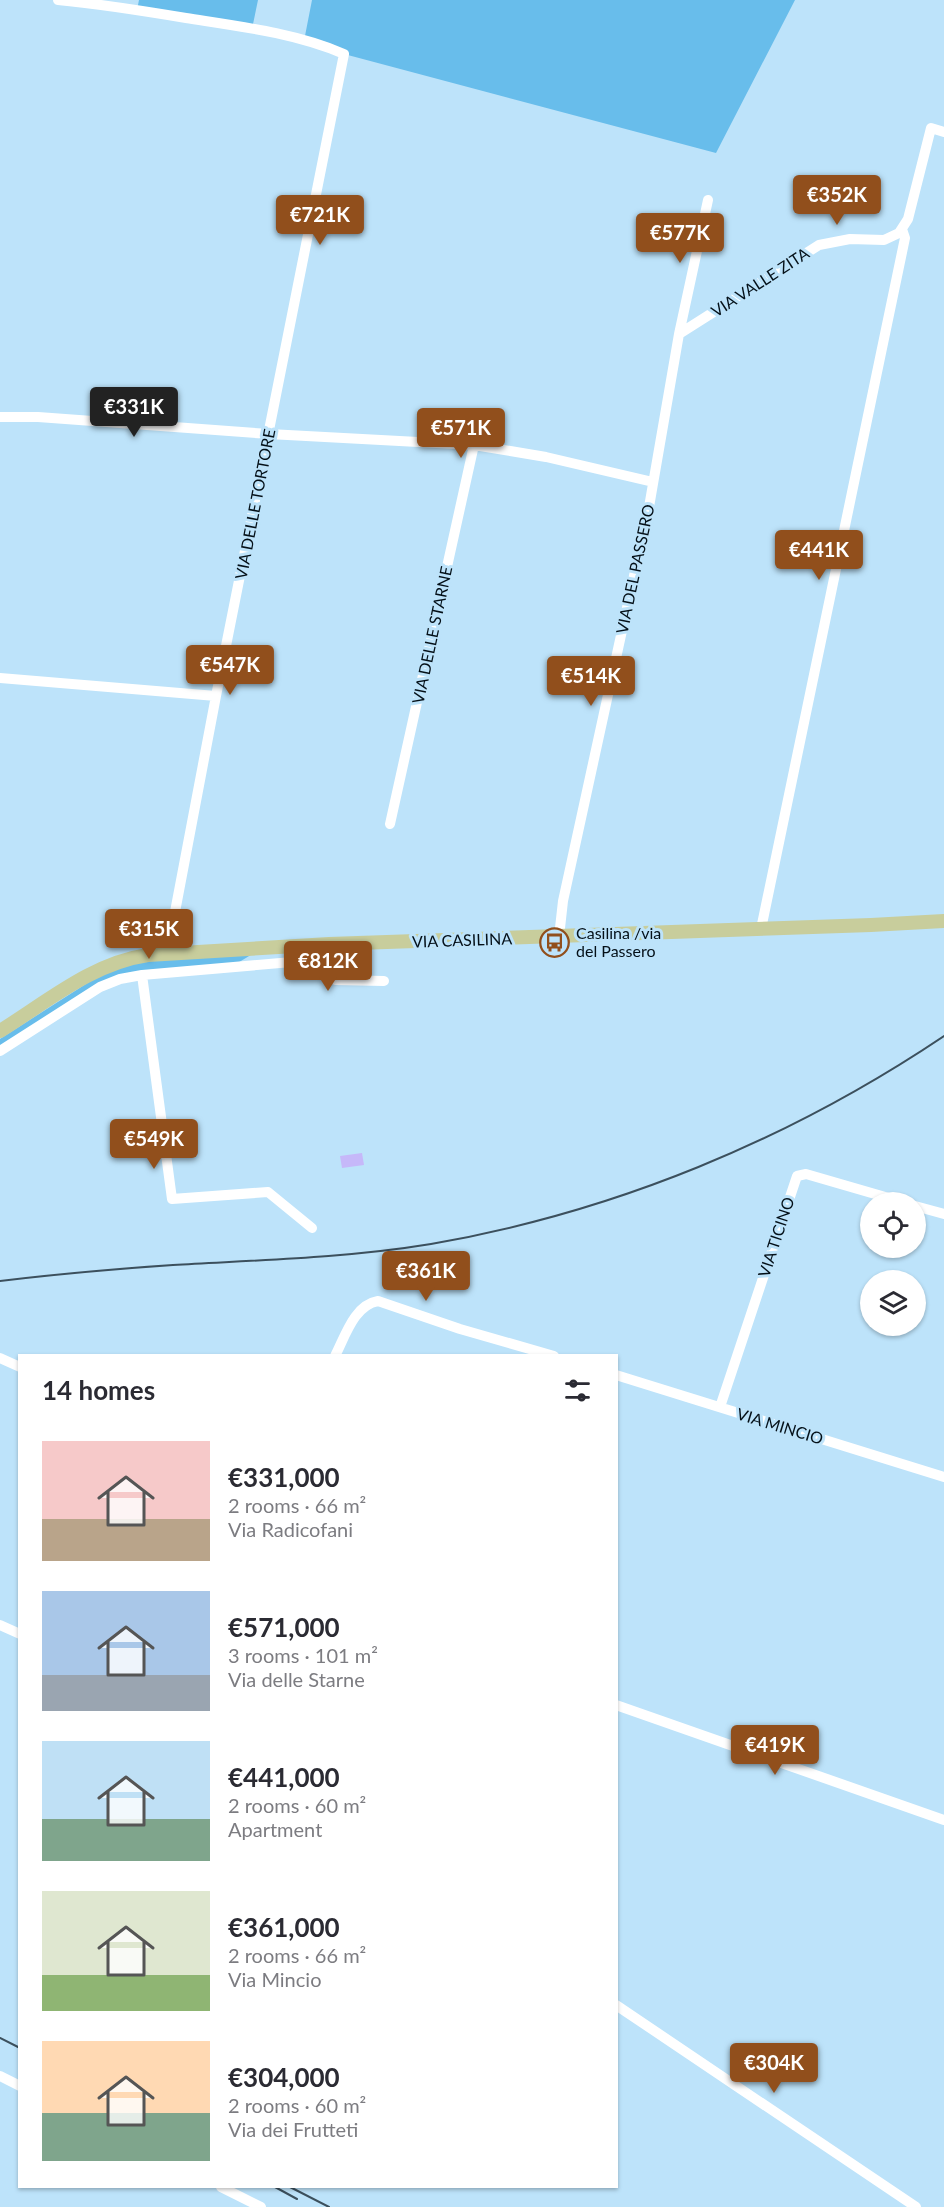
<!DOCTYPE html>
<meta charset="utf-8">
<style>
body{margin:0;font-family:Lato,sans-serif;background:#f2f2f3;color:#2b2b33;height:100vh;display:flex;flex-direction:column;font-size:22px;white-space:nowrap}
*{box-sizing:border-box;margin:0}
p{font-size:20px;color:#7c7c81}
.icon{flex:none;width:33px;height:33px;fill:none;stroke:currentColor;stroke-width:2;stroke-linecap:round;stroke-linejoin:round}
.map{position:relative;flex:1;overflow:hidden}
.drawer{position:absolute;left:18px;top:1354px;width:600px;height:834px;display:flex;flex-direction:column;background:#fff;border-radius:0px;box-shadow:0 2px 4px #0004}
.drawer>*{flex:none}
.buttons{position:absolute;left:860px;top:1192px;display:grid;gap:12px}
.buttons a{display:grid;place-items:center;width:66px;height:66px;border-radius:50%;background:#fff;box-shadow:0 2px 4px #0004;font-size:30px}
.price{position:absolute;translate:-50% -51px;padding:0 14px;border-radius:6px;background:#914f1c;color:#fff;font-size:20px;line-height:39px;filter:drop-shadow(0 2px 3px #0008)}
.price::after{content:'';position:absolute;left:50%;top:36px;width:18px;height:14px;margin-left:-9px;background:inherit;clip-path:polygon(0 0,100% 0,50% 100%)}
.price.current{background:#222;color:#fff}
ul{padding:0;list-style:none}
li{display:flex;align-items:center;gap:18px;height:150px;padding:0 24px}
li span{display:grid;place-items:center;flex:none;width:168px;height:120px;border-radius:0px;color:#555}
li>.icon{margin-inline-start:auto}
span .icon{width:72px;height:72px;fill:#fffc;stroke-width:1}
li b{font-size:26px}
h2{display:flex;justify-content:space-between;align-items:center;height:72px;padding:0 24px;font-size:26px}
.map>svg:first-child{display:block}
.green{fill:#68bdeb}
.water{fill:#c6b8f9}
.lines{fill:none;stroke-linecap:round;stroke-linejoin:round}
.minor{stroke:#fff;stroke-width:10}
.major{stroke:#c8cd9c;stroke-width:14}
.rail{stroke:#3c505d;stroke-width:2}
.labels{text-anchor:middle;stroke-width:6;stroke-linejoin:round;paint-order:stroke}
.street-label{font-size:16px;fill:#041018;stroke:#bde3fa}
.poi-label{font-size:16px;fill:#041018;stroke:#bde3fa;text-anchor:start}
</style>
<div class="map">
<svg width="944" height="2207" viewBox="0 0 944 2207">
<rect width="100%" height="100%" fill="#bde3fa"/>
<path class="green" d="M139,0H258L252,29L137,10Z
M312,0H795L716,153L344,54L304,41Z
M254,953L236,964L119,977L0,1048V1039L89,982L113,969L146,961Z"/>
<path class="water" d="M362,1153L364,1165L342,1168L340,1156Z"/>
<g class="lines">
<path class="minor" d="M58,0C101,4 144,11 186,18C237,26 296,33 344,54L216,696L167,954
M679,334L819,245L850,239L884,240L899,233L908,219L931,128L944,132
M0,417H38L269,434L474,445L546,457L653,482
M0,678L216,696
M390,824L474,445
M761,929L905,238L902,229
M559,937L563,901L649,507L679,334L708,200
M327,953L328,973L335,980L384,981
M142,975L172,1199L268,1192L312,1228
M0,1051L100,987L120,979L142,975L327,959
M915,1206L944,1214
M335,1356C345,1337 354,1305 378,1301L460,1329L554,1356
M0,1358L20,1367
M616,1375L944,1477
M720,1407L797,1176L806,1174L906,1203
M0,1625L20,1634
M616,1705L944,1820
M616,2005L916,2207
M0,2076L20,2086
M221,2187L261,2207"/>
<path class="major" d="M0,1031C47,1002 92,963 148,955L329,944L871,925L944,921"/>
<path class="rail" d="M0,1281C58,1274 115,1269 173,1265C259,1260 346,1258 431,1244C615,1212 789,1140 944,1036
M0,2038L20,2048
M275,2187L297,2199
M290,2187L329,2207"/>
</g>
<defs>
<symbol id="bus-ring" viewBox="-11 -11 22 22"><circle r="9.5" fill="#bde3fa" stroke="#914f1c" stroke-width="1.5"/><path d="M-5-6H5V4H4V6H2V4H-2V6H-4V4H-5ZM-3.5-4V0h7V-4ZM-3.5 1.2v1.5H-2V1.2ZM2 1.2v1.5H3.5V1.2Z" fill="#914f1c"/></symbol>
</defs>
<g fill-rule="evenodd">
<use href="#bus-ring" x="538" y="926" width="33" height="33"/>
</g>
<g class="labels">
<g class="street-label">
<text transform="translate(760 282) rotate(-33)" y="6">VIA VALLE ZITA</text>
<text transform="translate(255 504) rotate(-79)" y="6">VIA DELLE TORTORE</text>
<text transform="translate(635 569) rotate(-78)" y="6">VIA DEL PASSERO</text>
<text transform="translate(432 635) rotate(-78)" y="6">VIA DELLE STARNE</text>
<text transform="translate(462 940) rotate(-2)" y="6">VIA CASILINA</text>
<text transform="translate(776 1237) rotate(-72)" y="6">VIA TICINO</text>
<text transform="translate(780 1426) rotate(17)" y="6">VIA MINCIO</text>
</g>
<g class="poi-label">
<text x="576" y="939">Casilina /via<tspan x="576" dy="18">del Passero</tspan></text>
</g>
</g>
</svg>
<div class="buttons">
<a><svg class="icon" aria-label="locate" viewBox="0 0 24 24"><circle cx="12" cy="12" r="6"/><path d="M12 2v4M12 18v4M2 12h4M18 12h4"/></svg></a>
<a><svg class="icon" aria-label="layers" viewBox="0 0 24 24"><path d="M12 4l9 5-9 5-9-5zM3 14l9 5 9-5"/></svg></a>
</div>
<b class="price" style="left:837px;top:226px">€352K</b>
<b class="price" style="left:320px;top:246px">€721K</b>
<b class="price" style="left:680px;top:264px">€577K</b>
<b class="price current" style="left:134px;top:438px">€331K</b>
<b class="price" style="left:461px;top:459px">€571K</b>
<b class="price" style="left:819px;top:581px">€441K</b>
<b class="price" style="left:230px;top:696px">€547K</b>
<b class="price" style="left:591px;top:707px">€514K</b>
<b class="price" style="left:149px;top:960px">€315K</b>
<b class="price" style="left:328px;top:992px">€812K</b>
<b class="price" style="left:154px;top:1170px">€549K</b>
<b class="price" style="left:426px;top:1302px">€361K</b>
<b class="price" style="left:775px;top:1776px">€419K</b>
<b class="price" style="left:774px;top:2094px">€304K</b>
<section class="drawer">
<h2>14 homes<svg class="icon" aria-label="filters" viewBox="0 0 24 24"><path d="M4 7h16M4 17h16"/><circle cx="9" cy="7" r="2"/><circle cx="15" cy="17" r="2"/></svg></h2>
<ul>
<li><span style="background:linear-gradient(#f6c9c9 65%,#b9a48a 0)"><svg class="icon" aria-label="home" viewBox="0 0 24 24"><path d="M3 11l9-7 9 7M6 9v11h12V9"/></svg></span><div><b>€331,000</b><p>2 rooms · 66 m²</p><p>Via Radicofani</p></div></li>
<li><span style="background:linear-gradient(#a9c7e8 70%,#9aa5b1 0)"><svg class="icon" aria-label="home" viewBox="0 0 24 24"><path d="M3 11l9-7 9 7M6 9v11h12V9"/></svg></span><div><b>€571,000</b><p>3 rooms · 101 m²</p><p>Via delle Starne</p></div></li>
<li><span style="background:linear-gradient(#bfe0f5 65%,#7fa58c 0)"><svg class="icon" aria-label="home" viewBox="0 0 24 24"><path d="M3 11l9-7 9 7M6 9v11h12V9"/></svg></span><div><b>€441,000</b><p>2 rooms · 60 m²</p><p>Apartment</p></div></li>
<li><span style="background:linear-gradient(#dfe7d0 70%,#8fb573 0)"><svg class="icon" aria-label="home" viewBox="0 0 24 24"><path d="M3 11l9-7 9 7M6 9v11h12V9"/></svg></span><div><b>€361,000</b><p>2 rooms · 66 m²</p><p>Via Mincio</p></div></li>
<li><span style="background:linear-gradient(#ffd9b3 60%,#7fa58c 0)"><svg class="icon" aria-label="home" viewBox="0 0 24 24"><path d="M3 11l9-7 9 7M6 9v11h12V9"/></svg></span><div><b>€304,000</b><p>2 rooms · 60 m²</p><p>Via dei Frutteti</p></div></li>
</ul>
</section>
</div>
